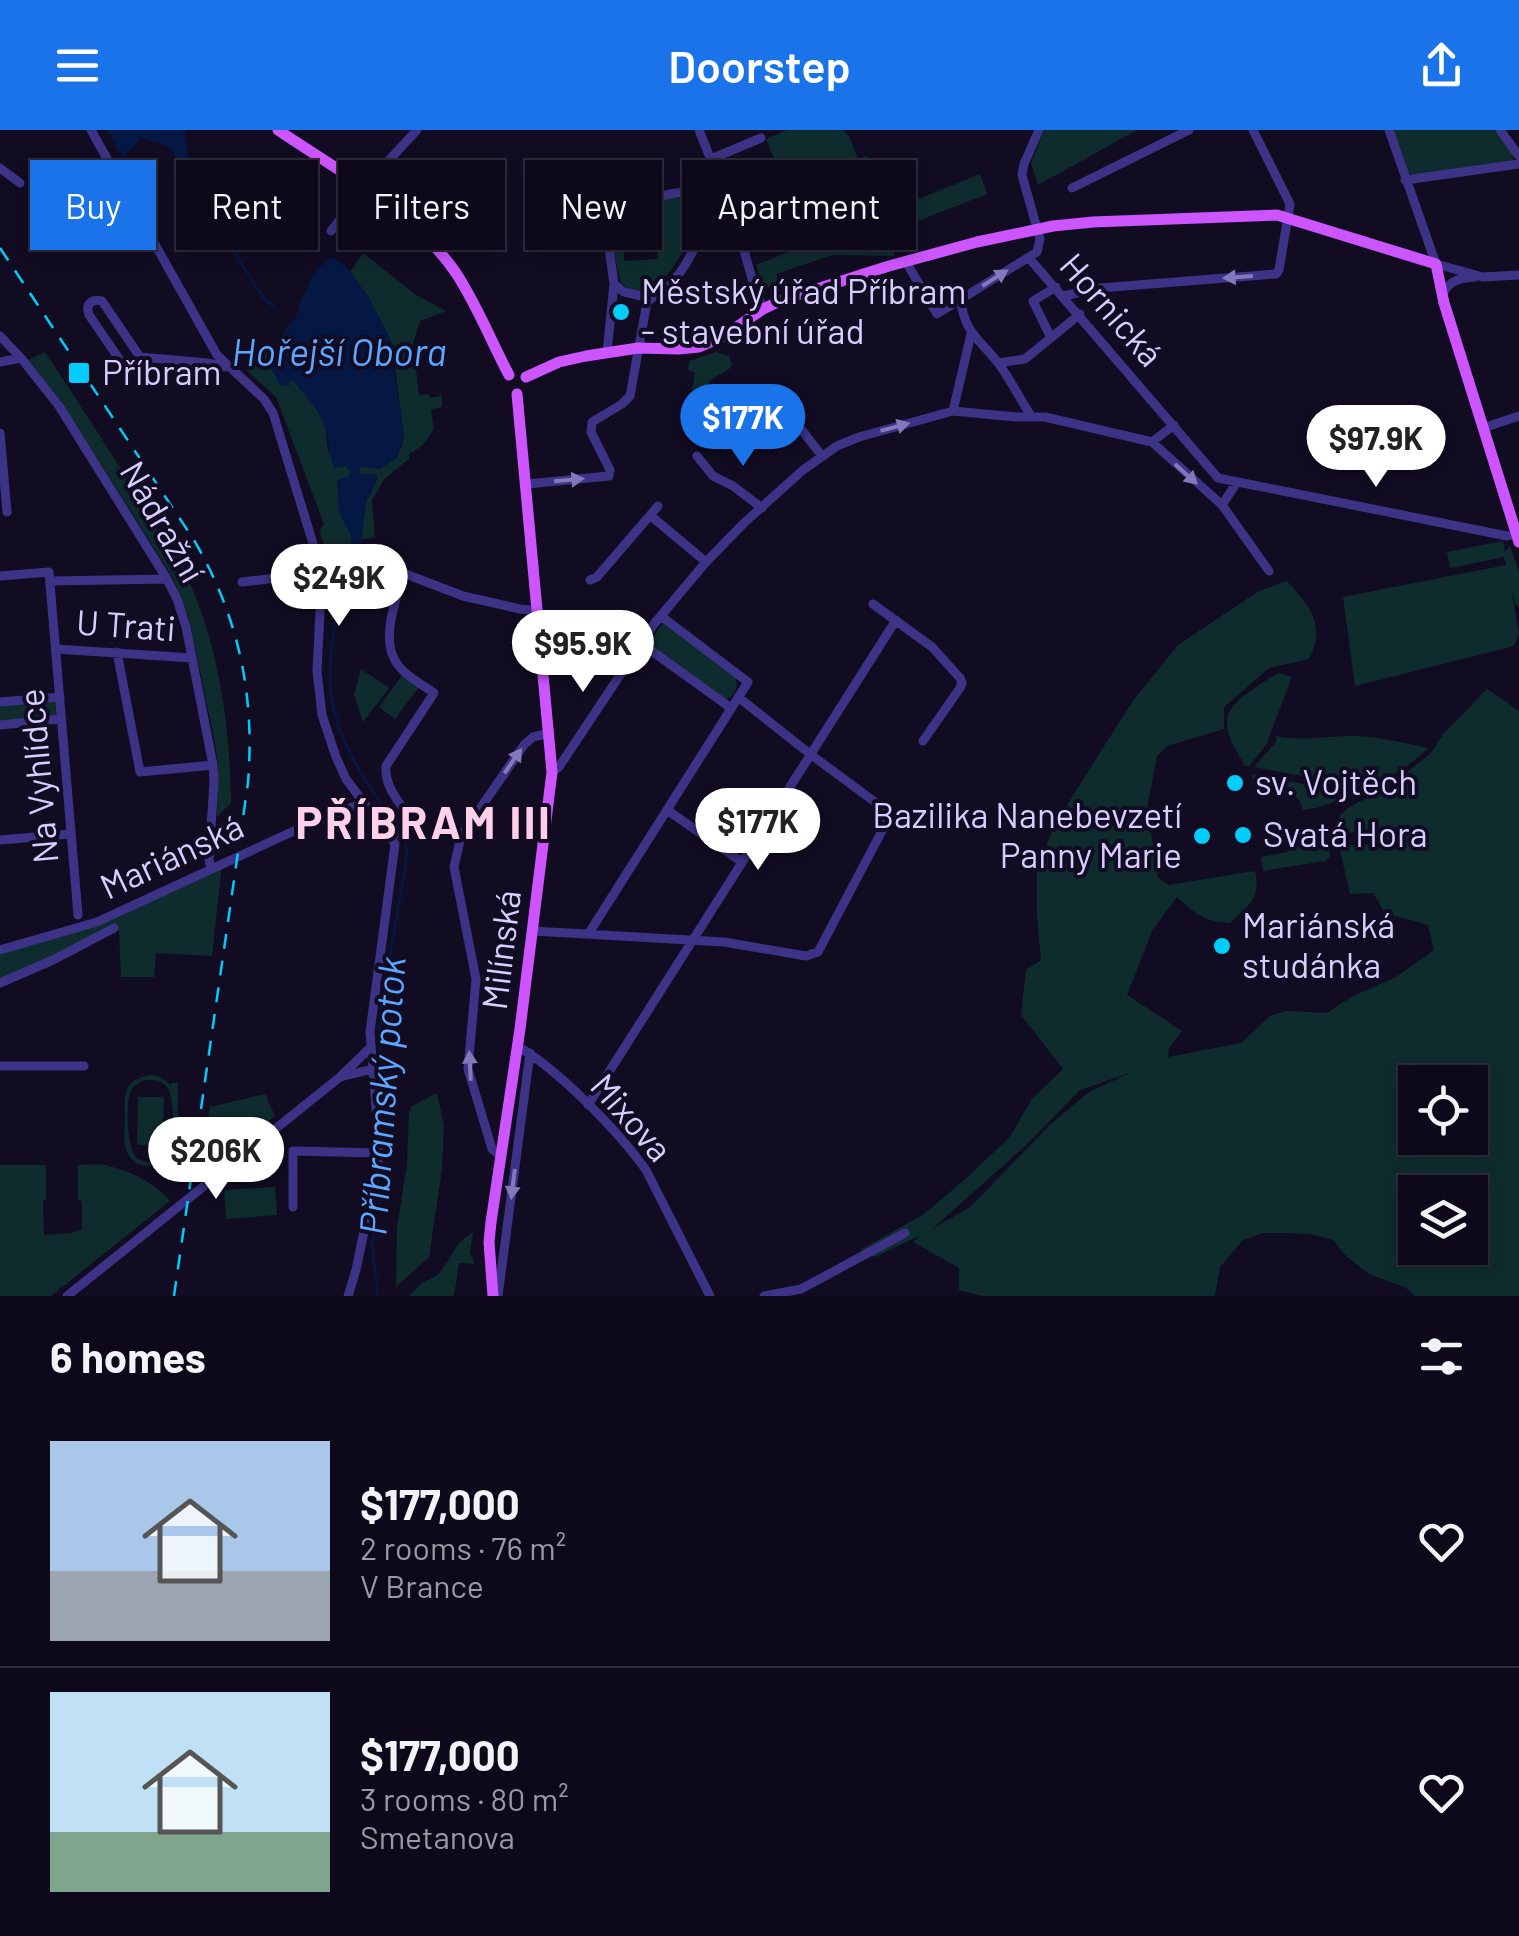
<!DOCTYPE html>
<meta charset="utf-8">
<style>
body{margin:0;font-family:Barlow,sans-serif;background:#1c1727;color:#f1f3f6;height:100vh;display:flex;flex-direction:column;font-size:38px;white-space:nowrap}
*{box-sizing:border-box;margin:0}
p{font-size:32px;color:#9b9aa2}
.icon{flex:none;width:55px;height:55px;fill:none;stroke:currentColor;stroke-width:2;stroke-linecap:round;stroke-linejoin:round}
.map{position:relative;height:1166px;overflow:hidden}
.drawer{display:flex;flex-direction:column;background:#0e091a;flex:1}
.drawer>*{flex:none}
.top-card{position:absolute;left:30px;top:30px;width:1000px;height:90px;display:flex;gap:20px}
.fabs{position:absolute;left:1398px;top:935px;display:grid;gap:20px}
.fabs a{display:grid;place-items:center;width:90px;height:90px;border-radius:0px;background:#0e091a;box-shadow:0 5px 15px #0003,0 0 0 2px #2e2a39;font-size:50px}
.price{position:absolute;translate:-50% -85px;padding:0 22px;border-radius:35px;background:#fff;color:#222;font-size:32px;line-height:65px;filter:drop-shadow(0 2px 5px #0008)}
.price::after{content:'';position:absolute;left:50%;top:60px;width:30px;height:22px;margin-left:-15px;background:inherit;clip-path:polygon(0 0,100% 0,50% 100%)}
.price.active{background:#1a73e8;color:#fff}
ul{padding:0;list-style:none}
li{display:flex;align-items:center;gap:30px;height:250px;padding:0 50px}
li+li{border-top:2px solid #2e2a39}
li span{display:grid;place-items:center;flex:none;width:280px;height:200px;border-radius:0px;color:#555}
li>.icon{margin-inline-start:auto}
span .icon{width:120px;height:120px;fill:#fffc;stroke-width:1}
li b{font-size:42px}
h2{display:flex;justify-content:space-between;align-items:center;height:120px;padding:0 50px;font-size:42px}
.pill{padding:0 35px;border-radius:0px;background:#0e091a;box-shadow:0 5px 15px #0003,0 0 0 2px #2e2a39;font-size:35px;line-height:90px}
.pill.active{background:#1a73e8;color:#fff}
header{display:flex;justify-content:space-between;align-items:center;height:130px;padding:0 50px;background:#1a73e8;color:#fff;font-size:45px;font-weight:600}
.map>svg:first-child{display:block}
.green{fill:#0e2c2e;fill-rule:evenodd}
.water{fill:#051743}
.lines{fill:none;stroke-linecap:round;stroke-linejoin:round}
.stream{stroke:#051743;stroke-width:2.5}
.minor{stroke:#3c3386;stroke-width:9}
.major{stroke:#c5f;stroke-width:11}
.rail{stroke:#00cdf9;stroke-width:2.5;stroke-dasharray:15 12;stroke-linecap:butt}
.oneway{fill:#8279bc}
.poi-dot{fill:#00cdf9;stroke:#120c23;stroke-width:4}
.labels{text-anchor:middle;stroke-width:8;stroke-linejoin:round;paint-order:stroke}
.poi-label{font-size:35px;fill:#d7ceff;stroke:#120c23;text-anchor:start}
.street-label{font-size:35px;fill:#d7ceff;stroke:#120c23}
.water-label{font-size:38px;font-style:italic;fill:#5ca7ff;stroke:#120c23}
.district-label{font-size:45px;font-weight:bold;letter-spacing:2.5px;fill:#ffd0ea;stroke:#120c23}
</style>
<header><svg class="icon" aria-label="menu" viewBox="0 0 24 24"><path d="M4 6h16M4 12h16M4 18h16"/></svg>Doorstep<svg class="icon" aria-label="share" viewBox="0 0 24 24"><path d="M12 15V3M7 8l5-5 5 5M5 13v7h14v-7"/></svg></header>
<div class="map">
<svg width="1519" height="1166" viewBox="0 0 1519 1166">
<rect width="100%" height="100%" fill="#120c23"/>
<path class="green" d="M787,0H843L849,6L858,29L867,26L889,77L879,81L860,37L790,66L766,9Z
M1044,0H1137L1038,55L1031,33Z
M1393,0H1497L1515,27L1511,31L1412,45L1408,42Z
M980,44L987,64L887,103L895,126L832,125L776,144L779,153L768,157L763,154L756,135Z
M707,66L709,68L708,73C696,95 666,169 635,162C631,161 624,155 621,153L614,122L616,99H624V131L658,129L655,91H636L637,83L668,68Z
M363,123L416,165L446,181L420,191L413,213L419,265L429,264L430,268L442,266V277L431,280L434,299L422,316L409,324V329L385,348L372,370L375,408L361,409L366,372L377,349V344H360V336L380,339L402,317L404,307L392,214L369,168L350,142Z
M259,217L271,224L268,233L290,251L293,249L317,280L325,295L328,321L352,339L339,382L352,407L349,422C329,432 323,418 320,400L324,394L276,267L246,240Z
M45,222C80,275 115,328 148,383C163,407 181,430 191,456C220,524 230,599 231,673L217,687L218,635L215,613L189,489L173,448L61,271L28,230Z
M716,222L729,226L732,234L729,239L712,249L689,279L695,242L688,240L689,231Z
M1503,411L1505,422L1510,416L1519,441V476L1516,475L1511,458L1519,504L1514,516L1355,556L1343,467L1506,435L1504,427L1450,438L1447,422Z
M1287,451C1309,476 1327,495 1309,529L1269,538L1224,577V599L1167,616L1157,626L1147,678L1158,747L1168,755L1255,741C1261,769 1249,775 1230,793C1203,791 1197,785 1177,767L1153,799L1127,865L1182,901L1169,918L1168,927L1241,913L1270,886L1286,881L1327,883L1351,867L1396,847L1434,820L1428,795L1385,783L1373,763L1350,764L1339,716L1371,714V706L1358,702L1337,704C1337,698 1336,693 1339,688C1346,672 1389,661 1406,655V643L1431,623L1444,603L1487,559L1519,581V1166H1415L1405,1157L1369,1144L1346,1126L1333,1110L1311,1104L1286,1103H1262L1242,1111L1220,1137L1215,1166H983L959,1160V1138L913,1112L921,1105L875,1127L860,1120L924,1084L962,1052L1009,1008L1032,969L1063,939L1021,885L1026,840L1041,830L1037,787V740L1054,696L1099,624L1133,571L1178,515L1259,461ZM1132,942L1089,962L1052,993L970,1077L932,1099L1024,1017L1080,960ZM1415,952H1470V1008H1415ZM1415,1062H1470V1118H1415Z
M665,490L735,547C739,556 735,566 726,569L647,516Z
M361,539L389,558L363,592L354,565Z
M1279,543L1292,547L1266,615L1249,636H1245C1226,602 1214,585 1251,561C1260,554 1269,548 1279,543Z
M402,545L419,557L395,589L379,577Z
M55,570L57,589L0,594V575Z
M1276,606C1302,612 1330,605 1356,606C1381,607 1404,613 1428,618C1411,635 1387,650 1365,658L1254,637L1276,612Z
M1252,644L1349,663L1350,666L1320,677L1303,680C1301,669 1293,664 1283,661L1282,657L1255,661Z
M1323,695L1326,696L1330,726L1325,731L1263,741L1261,727L1288,722V716L1299,709L1300,698Z
M222,734L212,826L156,823L154,847H121L119,801L116,798L0,853V820L50,808Z
M150,945L160,947L171,955L172,953H178L177,1034H172L171,1027C157,1039 133,1041 126,1019C123,1010 125,997 125,987C125,977 123,965 129,956C134,949 141,947 150,945ZM145,950C154,950 161,950 167,957C174,965 175,1008 170,1019C167,1027 160,1032 152,1032C147,1033 141,1031 137,1028C126,1019 125,970 132,959C136,953 139,953 145,950Z
M437,963L444,996L442,1039L429,1127L396,1157L397,1097L407,1034L409,982L412,976Z
M265,964L275,986L199,1044L210,977Z
M138,967H162L164,969L162,1015H138L137,1013Z
M101,1034C127,1040 152,1050 170,1071L51,1166H0V1035H46V1070L43,1071L44,1105L72,1103L82,1099V1071L78,1070V1035Z
M275,1057L277,1085L226,1089L224,1060Z
M473,1102L470,1123L475,1134L459,1133L454,1166H409C413,1162 416,1158 421,1154C428,1149 436,1148 442,1140C454,1124 454,1114 473,1102Z"/>
<path class="water" d="M108,0H185C185,37 213,72 224,106L216,99L170,17L141,8L124,27L117,19Z
M330,128L336,129L344,134L369,168L388,204L403,297L404,307L397,328L380,339L360,337V344H378L366,372L360,418L356,427L338,426L349,422L352,407L339,382L337,352L338,349L349,346L352,340H348L347,336L334,338C328,322 329,304 322,290C315,275 302,263 293,250L290,251L289,256L280,255L268,233L289,193H292L299,180L298,177C306,161 314,138 330,128Z"/>
<g class="lines">
<path class="stream" d="M224,106L262,166L275,178
M348,427L344,433C339,472 330,511 330,549C331,606 366,653 397,696
M378,1166L372,1116L387,1033L388,1006L379,905L380,883L404,744L407,724L404,707"/>
<path class="minor" d="M91,0L217,225L264,269L273,283L322,443L317,541L322,585L336,627L346,649L395,714L370,902L378,1002V1033L356,1140L348,1166
M699,0L736,93L754,155L763,179
M1389,0L1436,134L1483,147L1519,145
M1500,0L1519,26
M711,29L761,8
M0,38L20,53
M1405,50L1519,34
M1072,58L1189,0
M331,101L379,41L417,0
M1029,128L1218,348L1507,406L1519,403
M906,132L937,184L1037,122L1040,109L1022,45L1024,34L1039,0
M1443,164C1449,150 1461,148 1475,147
M1063,166L1100,158L1276,144L1279,140L1290,74L1253,0
M650,168L624,162L614,154L605,88L610,83C651,70 680,54 724,65
M961,169C963,204 984,212 1001,237C1012,253 1021,270 1031,286
M0,206L21,228L59,276L167,449L177,469L186,497L213,635L214,651L209,729L211,739
M1051,208L1033,171L1056,157
M607,222L614,154
M140,227L102,171C92,168 85,174 89,185L124,236L131,237L140,227L207,233L225,237
M0,232L21,228
M998,233L1025,229L1080,184
M780,272L822,326
M953,281L971,204
M1483,298L1519,286
M0,303L7,382
M1152,312L1174,295
M697,326L713,346L733,356L762,378
M527,354L609,346L610,340L591,302L592,292L622,274L630,266L647,172C656,165 665,160 673,151C696,126 703,90 724,65
M1222,375L1237,352
M651,386L706,432
M0,446L49,442L78,785
M590,450L597,447L658,376
M50,451L167,449
M242,452L303,445L334,435L368,434L390,438L463,466L520,479L539,481
M873,474L932,517L960,548L962,553L960,558L923,611
M642,514L731,578
M56,519L192,528
M117,522L140,642L213,635
M0,572L60,567
M0,595L61,589
M552,642L559,637L654,494L706,432L744,393L803,340L837,316L859,307L953,281L1016,287H1045L1152,312L1222,375L1269,441
M667,680L742,732
M391,707L407,696L411,689C400,673 384,657 386,636L434,563C421,554 404,545 396,532C380,508 397,468 403,443
M0,710L71,704
M533,801L724,812L806,826L818,822L883,699L885,686L879,675L810,624L738,567
M589,803L748,552L661,486
M0,820L97,792L296,700L363,673
M0,853L53,830L114,798
M517,916C558,939 618,1001 646,1040L710,1166
M0,936H84
M342,945L371,917
M588,975L896,490
M501,1026L492,1019L468,939L476,849L454,737L461,706L524,615L533,607L550,603
M293,1077V1021L378,1023
M67,1166L340,947L373,939
M498,1166L530,923
M764,1166L801,1159L905,1103"/>
<path class="major" d="M278,0C341,43 411,78 456,143C477,175 491,211 509,245
M526,247L559,232L586,226L638,218L679,219L699,217L722,207L763,179L782,170L889,136L977,112L1053,96L1093,92L1277,85L1436,134L1444,173L1519,412
M493,1166L489,1112L491,1092L520,899L552,642L517,264"/>
<path class="rail" d="M0,118L194,410C239,488 255,564 248,653L174,1166"/>
</g>
<defs><path id="oneway-solid" d="M-6-.8H1V-3.2L6.5 0L1 3.2V.8H-6Z" transform="scale(2.5)"/></defs>
<g class="oneway">
<use href="#oneway-solid" transform="translate(1238 147) rotate(176)"/>
<use href="#oneway-solid" transform="translate(995 148) rotate(-32)"/>
<use href="#oneway-solid" transform="translate(895 297) rotate(-15)"/>
<use href="#oneway-solid" transform="translate(1186 344) rotate(42)"/>
<use href="#oneway-solid" transform="translate(569 350) rotate(-5)"/>
<use href="#oneway-solid" transform="translate(513 631) rotate(-55)"/>
<use href="#oneway-solid" transform="translate(470 936) rotate(-93)"/>
<use href="#oneway-solid" transform="translate(513 1054) rotate(97)"/>
</g>
<g class="poi-dot">
<circle cx="621" cy="182" r="10"/>
<rect x="67" y="231" width="24" height="24" rx="5"/>
<circle cx="1235" cy="653" r="10"/>
<circle cx="1243" cy="705" r="10"/>
<circle cx="1202" cy="706" r="10"/>
<circle cx="1222" cy="816" r="10"/>
</g>
<g class="labels">
<g class="poi-label">
<text x="641" y="174">Městský úřad Příbram<tspan x="641" dy="40">- stavební úřad</tspan></text>
<text x="102" y="255">Příbram</text>
<text x="1255" y="665">sv. Vojtěch</text>
<text x="1182" y="698" text-anchor="end">Bazilika Nanebevzetí<tspan x="1182" dy="40">Panny Marie</tspan></text>
<text x="1263" y="717">Svatá Hora</text>
<text x="1242" y="808">Mariánská<tspan x="1242" dy="40">studánka</tspan></text>
</g>
<g class="street-label">
<text transform="translate(1111 180) rotate(49)" y="12">Hornická</text>
<text transform="translate(162 392) rotate(60)" y="12">Nádražní</text>
<text transform="translate(126 496) rotate(4)" y="12">U Trati</text>
<text transform="translate(39 646) rotate(-95)" y="12">Na Vyhlídce</text>
<text transform="translate(172 727) rotate(-25)" y="12">Mariánská</text>
<text transform="translate(502 820) rotate(-83)" y="12">Milínská</text>
<text transform="translate(631 988) rotate(49)" y="12">Mixova</text>
</g>
<g class="water-label">
<text x="339" y="236">Hořejší Obora</text>
<text transform="translate(383 966) rotate(-86)" y="13">Příbramský potok</text>
</g>
<g class="district-label">
<text x="424" y="709">PŘÍBRAM III</text>
</g>
</g>
</svg>
<div class="fabs">
<a><svg class="icon" aria-label="locate" viewBox="0 0 24 24"><circle cx="12" cy="12" r="6"/><path d="M12 2v4M12 18v4M2 12h4M18 12h4"/></svg></a>
<a><svg class="icon" aria-label="layers" viewBox="0 0 24 24"><path d="M12 4l9 5-9 5-9-5zM3 14l9 5 9-5"/></svg></a>
</div>
<b class="price active" style="left:743px;top:339px">$177K</b>
<b class="price" style="left:1376px;top:360px">$97.9K</b>
<b class="price" style="left:339px;top:499px">$249K</b>
<b class="price" style="left:583px;top:565px">$95.9K</b>
<b class="price" style="left:758px;top:743px">$177K</b>
<b class="price" style="left:216px;top:1072px">$206K</b>
<div class="top-card">
<a class="pill active">Buy</a>
<a class="pill">Rent</a>
<a class="pill">Filters</a>
<a class="pill">New</a>
<a class="pill">Apartment</a>
</div>
</div>
<section class="drawer">
<h2>6 homes<svg class="icon" aria-label="filters" viewBox="0 0 24 24"><path d="M4 7h16M4 17h16"/><circle cx="9" cy="7" r="2"/><circle cx="15" cy="17" r="2"/></svg></h2>
<ul>
<li><span style="background:linear-gradient(#a9c7e8 65%,#9aa5b1 0)"><svg class="icon" aria-label="home" viewBox="0 0 24 24"><path d="M3 11l9-7 9 7M6 9v11h12V9"/></svg></span><div><b>$177,000</b><p>2 rooms · 76 m²</p><p>V Brance</p></div><svg class="icon" aria-label="heart" viewBox="0 0 24 24"><path d="M12 20l-8-8c-3-5 5-10 8-4 3-6 11-1 8 4z"/></svg></li>
<li><span style="background:linear-gradient(#bfe0f5 70%,#7fa58c 0)"><svg class="icon" aria-label="home" viewBox="0 0 24 24"><path d="M3 11l9-7 9 7M6 9v11h12V9"/></svg></span><div><b>$177,000</b><p>3 rooms · 80 m²</p><p>Smetanova</p></div><svg class="icon" aria-label="heart" viewBox="0 0 24 24"><path d="M12 20l-8-8c-3-5 5-10 8-4 3-6 11-1 8 4z"/></svg></li>
</ul>
</section>
